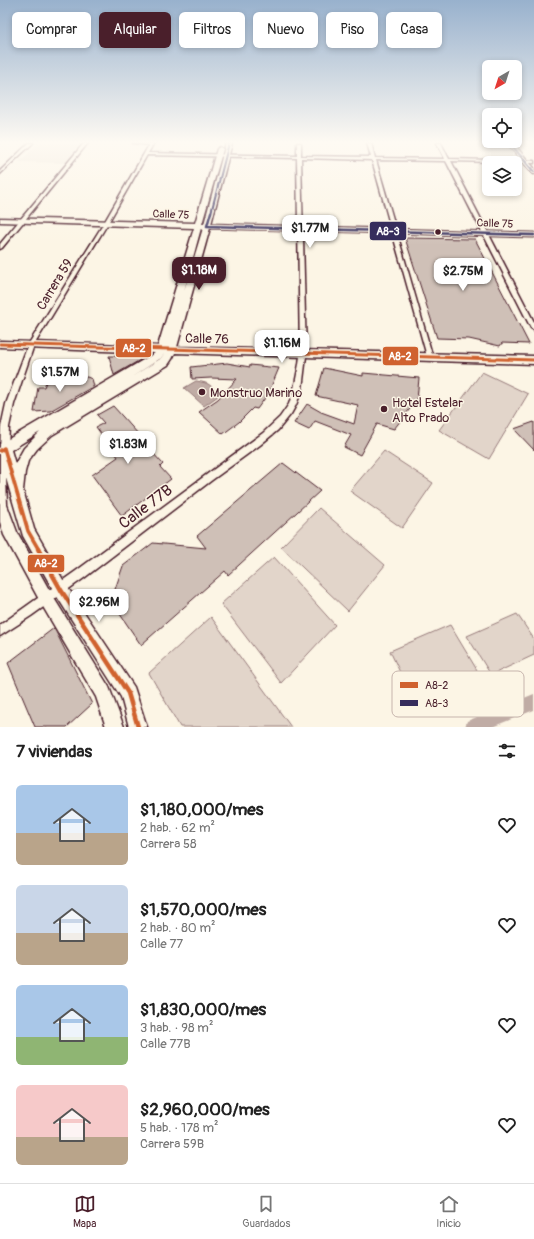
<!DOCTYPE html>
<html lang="es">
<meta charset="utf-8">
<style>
body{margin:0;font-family:Pangolin,sans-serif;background:#f2f2f2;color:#222;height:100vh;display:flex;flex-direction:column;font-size:15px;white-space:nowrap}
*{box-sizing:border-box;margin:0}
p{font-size:13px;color:#767676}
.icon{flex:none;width:22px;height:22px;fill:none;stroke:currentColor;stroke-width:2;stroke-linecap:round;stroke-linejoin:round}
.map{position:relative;height:727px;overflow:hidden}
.side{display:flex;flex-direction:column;background:#fff;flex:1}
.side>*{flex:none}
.guide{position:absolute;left:12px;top:12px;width:510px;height:36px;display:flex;gap:8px}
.needle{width:26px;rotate:219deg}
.fabs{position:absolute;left:482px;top:60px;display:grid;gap:8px}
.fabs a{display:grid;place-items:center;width:40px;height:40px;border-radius:6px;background:#fff;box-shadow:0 2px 6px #0003;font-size:20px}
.price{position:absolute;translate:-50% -34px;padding:0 9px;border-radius:8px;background:#fff;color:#222;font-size:13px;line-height:26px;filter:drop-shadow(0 1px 2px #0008)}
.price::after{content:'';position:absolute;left:50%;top:24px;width:12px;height:9px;margin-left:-6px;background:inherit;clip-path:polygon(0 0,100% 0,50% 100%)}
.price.active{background:#4a1f2b;color:#fff}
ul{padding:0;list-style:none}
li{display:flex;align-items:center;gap:12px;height:100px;padding:0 16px}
li span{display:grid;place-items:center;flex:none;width:112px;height:80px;border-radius:6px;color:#555}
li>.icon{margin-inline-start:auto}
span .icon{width:48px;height:48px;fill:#fffc;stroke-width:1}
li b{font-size:17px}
h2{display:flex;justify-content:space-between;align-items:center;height:48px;padding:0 16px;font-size:17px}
.chip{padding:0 14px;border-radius:6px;background:#fff;box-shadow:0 2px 6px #0003;font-size:14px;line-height:36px}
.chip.active{background:#4a1f2b;color:#fff}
.tab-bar{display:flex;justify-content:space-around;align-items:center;height:56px;border-top:1px solid #e0e0e0;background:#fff;font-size:11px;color:#767676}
.tab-bar a{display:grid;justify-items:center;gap:2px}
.tab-bar .active{color:#4a1f2b}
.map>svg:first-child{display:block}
.built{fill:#eee5d7}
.green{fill:#e2d5ca;stroke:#967a7a}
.water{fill:#c0aca5;stroke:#917474}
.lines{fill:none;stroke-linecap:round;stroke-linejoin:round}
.canal{fill:#c0aca5;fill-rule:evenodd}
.building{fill:#cfc0b7;stroke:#4a1f2b}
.street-casing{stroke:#4a1f2b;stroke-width:3}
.secondary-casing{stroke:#4a1f2b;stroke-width:3}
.street{fill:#fcf5e5;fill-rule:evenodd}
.secondary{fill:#fcf5e5;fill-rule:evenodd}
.bus-1-far2-casing{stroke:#fcf5e5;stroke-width:6}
.bus-1-far1-casing{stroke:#fcf5e5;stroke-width:6}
.bus-1-casing{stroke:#fcf5e5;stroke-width:8}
.bus-2-far1-casing{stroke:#fcf5e5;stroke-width:4}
.bus-2-casing{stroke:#fcf5e5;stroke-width:5}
.bus-1-far2{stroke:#d0622f;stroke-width:3}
.bus-1-far1{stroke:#d0622f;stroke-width:3.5}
.bus-1{stroke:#d0622f;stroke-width:4.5}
.bus-2-far1{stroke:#362d5c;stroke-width:2}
.bus-2{stroke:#362d5c;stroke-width:2.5}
.bus-dot{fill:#4a1f2b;stroke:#fcf5e5;stroke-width:1.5}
.labels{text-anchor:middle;stroke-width:3;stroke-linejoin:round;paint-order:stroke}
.far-street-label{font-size:11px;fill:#4a1f2b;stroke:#fcf5e5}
.street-label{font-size:13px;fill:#4a1f2b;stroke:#fcf5e5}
.poi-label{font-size:13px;fill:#4a1f2b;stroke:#fcf5e5;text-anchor:start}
.near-street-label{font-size:16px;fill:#4a1f2b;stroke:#fcf5e5}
.key{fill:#fcf5e5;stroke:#c7b5ad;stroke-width:1}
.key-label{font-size:11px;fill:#4a1f2b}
.line-badge{stroke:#fcf5e5;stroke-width:1.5}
.badge-label{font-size:11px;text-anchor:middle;font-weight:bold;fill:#fff}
</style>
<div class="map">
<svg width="534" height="727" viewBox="0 0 534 727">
<rect width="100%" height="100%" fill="#fcf5e5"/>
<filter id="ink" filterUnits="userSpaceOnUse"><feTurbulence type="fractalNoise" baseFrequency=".025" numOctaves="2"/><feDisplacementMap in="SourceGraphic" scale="8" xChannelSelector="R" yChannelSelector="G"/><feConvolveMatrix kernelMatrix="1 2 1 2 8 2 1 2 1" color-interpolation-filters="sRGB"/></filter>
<g filter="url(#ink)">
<path class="built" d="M39,143L82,144L66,163L19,162Z"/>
<path class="green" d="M482,372L528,394L489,459L439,430Z
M384,451L433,483L402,528L350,491Z
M319,508L385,565L348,611L281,547Z
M274,557L335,625L281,683L221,604Z
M517,614L534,639V655L491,675L467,636Z
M211,617L291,727H180L149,673Z
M450,625L477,670L413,700L390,651Z"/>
<path class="water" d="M196,381C209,383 211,384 218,396L204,406L184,388Z"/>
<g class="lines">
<path class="canal" d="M534,694V710L492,727H465L467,721Z"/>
</g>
<path class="building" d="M405,238L475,239L529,344L502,343L500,346L469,339L437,338Z
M109,356H139L140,360L114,375Z
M227,363L250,367V365L279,368L268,394L257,409L253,408L239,422L223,434L199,412L218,399L237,379L211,378L192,379L191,367Z
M324,368L363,376V373L419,378L417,400L394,429L377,424L360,455L344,447L351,435L315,421L309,430L294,423L307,404L321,412L354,424L358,405L316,396Z
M87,377L92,379L94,386L50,411L34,412L38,387H44L46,382Z
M113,406L140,436L138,437L163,464L160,467L171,479L122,516L92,475L118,457L96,427L104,423L97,415Z
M534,422V450L514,429Z
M283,463L320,491L228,575L225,571L141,645L111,601L123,566L153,543L206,548L197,536Z
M54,628L92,704L67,727H35L8,663Z"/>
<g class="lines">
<defs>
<path id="street" d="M29,143H33L0,174V171Z
M84,143H88L2,248L0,249V244Z
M133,143H154L148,153L297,156V143H301V156L371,157L367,143H371L375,158L445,159L437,143H441L449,159L534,161V163L451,161L534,322V330L531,328L446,161L376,160L433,358L432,360H428L372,160L301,158L306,356L302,389L296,405L291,414L278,430L260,445L212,480L84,578L31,616L0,636V625L76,571L263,433L280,417L289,404L294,389L299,364L300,356L297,158L147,155L108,223L34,345L14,404L9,427L8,448L7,450L0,455L1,427L6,404L28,345L104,223L149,145Z"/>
<path id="secondary" d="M226,143H232L211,224L534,233V237L210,228L177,347L534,356V364L175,353L172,359L168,365L52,435L37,449L28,461L25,472L23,490L34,529L66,585L134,687L147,727H129L121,697L56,595L23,536L6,478L7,505L17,532L52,595L109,687L124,727H106L96,697L42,605L4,535L0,522V444L155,353L0,347V341L158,346L194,228L0,222V218L195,223L217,149L220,147L223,149L202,224H204ZM201,228H203L184,291ZM165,353L160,359L130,378L161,358ZM40,432L24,448L15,464L11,450Z
M507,143H513L534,168V174L532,173Z"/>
</defs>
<use href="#street" class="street-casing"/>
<use href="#secondary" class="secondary-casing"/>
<use href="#street" class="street"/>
<use href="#secondary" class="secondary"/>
<defs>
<path id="bus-1-far2" d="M0,344L534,360"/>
<path id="bus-1-far1" d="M0,451L4,448L28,531L39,550"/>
<path id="bus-1" d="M38,549L61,590L128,693L138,727"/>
<path id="bus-2-far1" d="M510,143L534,172
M211,213L229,143"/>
<path id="bus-2" d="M211,212L207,226L534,235"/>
</defs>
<use href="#bus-1-far2" class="bus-1-far2-casing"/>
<use href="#bus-1-far1" class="bus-1-far1-casing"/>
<use href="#bus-1" class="bus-1-casing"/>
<use href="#bus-2-far1" class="bus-2-far1-casing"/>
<use href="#bus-2" class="bus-2-casing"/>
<use href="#bus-1-far2" class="bus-1-far2"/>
<use href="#bus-1-far1" class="bus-1-far1"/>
<use href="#bus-1" class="bus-1"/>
<use href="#bus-2-far1" class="bus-2-far1"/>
<use href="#bus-2" class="bus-2"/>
</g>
</g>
<linearGradient id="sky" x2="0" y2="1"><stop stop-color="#98b1cd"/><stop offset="0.58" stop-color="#fefaf3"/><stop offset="1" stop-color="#fefaf3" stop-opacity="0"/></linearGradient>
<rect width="534" height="245" fill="url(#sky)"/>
<g class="bus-dot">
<circle cx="438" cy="232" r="3.5"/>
<circle cx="202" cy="392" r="4"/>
<circle cx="384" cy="409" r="4"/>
</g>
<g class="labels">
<g class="far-street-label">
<text transform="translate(171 214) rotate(2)" y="4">Calle 75</text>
<text transform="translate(495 223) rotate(2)" y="4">Calle 75</text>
</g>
<g class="street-label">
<text transform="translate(54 284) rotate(-59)" y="5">Carrera 59</text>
<text transform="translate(207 338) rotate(1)" y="5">Calle 76</text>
</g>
<g class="poi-label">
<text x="210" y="397">Monstruo Marino</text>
<text x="392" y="407">Hotel Estelar<tspan x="392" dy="15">Alto Prado</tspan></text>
</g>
<g class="near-street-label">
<text transform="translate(145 506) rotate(-37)" y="6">Calle 77B</text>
</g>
</g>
<rect x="392" y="671" width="132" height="46" rx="6" class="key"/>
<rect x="400" y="682" width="18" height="6" fill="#d0622f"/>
<rect x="400" y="700" width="18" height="6" fill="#362d5c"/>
<g class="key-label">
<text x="425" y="689">A8-2</text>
<text x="425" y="707">A8-3</text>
</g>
<g class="line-badge">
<rect x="369" y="221" width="38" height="20" rx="4" fill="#362d5c"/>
<rect x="115" y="338" width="37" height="20" rx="4" fill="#d0622f"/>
<rect x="382" y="346" width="37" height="20" rx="4" fill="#d0622f"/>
<rect x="27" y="554" width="38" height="19" rx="4" fill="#d0622f"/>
</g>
<g class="badge-label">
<text x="388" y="235">A8-3</text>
<text x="134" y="352">A8-2</text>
<text x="400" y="360">A8-2</text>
<text x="46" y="567">A8-2</text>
</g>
</svg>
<div class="fabs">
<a><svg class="needle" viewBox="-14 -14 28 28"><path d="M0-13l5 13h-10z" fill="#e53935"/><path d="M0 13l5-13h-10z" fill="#767676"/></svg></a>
<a><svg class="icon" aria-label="locate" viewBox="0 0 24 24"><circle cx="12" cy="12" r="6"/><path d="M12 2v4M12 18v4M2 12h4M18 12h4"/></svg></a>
<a><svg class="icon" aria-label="layers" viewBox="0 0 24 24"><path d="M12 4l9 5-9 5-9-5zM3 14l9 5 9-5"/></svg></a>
</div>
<b class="price" style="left:310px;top:249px">$1.77M</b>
<b class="price active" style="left:199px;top:291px">$1.18M</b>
<b class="price" style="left:463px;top:292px">$2.75M</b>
<b class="price" style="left:282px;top:364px">$1.16M</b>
<b class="price" style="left:60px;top:393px">$1.57M</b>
<b class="price" style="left:128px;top:465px">$1.83M</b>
<b class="price" style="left:99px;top:623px">$2.96M</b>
<div class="guide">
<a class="chip">Comprar</a>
<a class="chip active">Alquilar</a>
<a class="chip">Filtros</a>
<a class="chip">Nuevo</a>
<a class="chip">Piso</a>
<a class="chip">Casa</a>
</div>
</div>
<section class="side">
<h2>7 viviendas<svg class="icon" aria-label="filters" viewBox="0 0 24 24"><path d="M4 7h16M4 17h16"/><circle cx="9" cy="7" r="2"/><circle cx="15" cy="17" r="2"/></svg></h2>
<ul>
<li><span style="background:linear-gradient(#a9c7e8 60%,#b9a48a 0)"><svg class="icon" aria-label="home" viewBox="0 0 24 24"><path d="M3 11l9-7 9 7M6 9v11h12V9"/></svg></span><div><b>$1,180,000/mes</b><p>2 hab. · 62 m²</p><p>Carrera 58</p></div><svg class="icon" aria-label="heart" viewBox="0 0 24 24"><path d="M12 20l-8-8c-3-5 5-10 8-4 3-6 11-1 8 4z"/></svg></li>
<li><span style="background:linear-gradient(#c9d6e8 60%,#b9a48a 0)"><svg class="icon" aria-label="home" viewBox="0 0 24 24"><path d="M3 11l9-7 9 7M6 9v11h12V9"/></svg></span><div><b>$1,570,000/mes</b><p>2 hab. · 80 m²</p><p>Calle 77</p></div><svg class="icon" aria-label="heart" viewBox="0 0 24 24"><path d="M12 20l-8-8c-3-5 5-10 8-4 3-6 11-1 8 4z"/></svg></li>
<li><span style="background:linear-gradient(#a9c7e8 65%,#8fb573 0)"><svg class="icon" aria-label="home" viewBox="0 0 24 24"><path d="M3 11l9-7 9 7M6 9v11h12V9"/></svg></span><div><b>$1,830,000/mes</b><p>3 hab. · 98 m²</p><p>Calle 77B</p></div><svg class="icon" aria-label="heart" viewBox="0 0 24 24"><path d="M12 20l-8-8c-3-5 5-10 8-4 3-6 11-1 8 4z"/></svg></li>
<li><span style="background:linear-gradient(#f6c9c9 65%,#b9a48a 0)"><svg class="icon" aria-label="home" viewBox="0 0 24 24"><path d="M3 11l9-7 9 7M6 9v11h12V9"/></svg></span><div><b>$2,960,000/mes</b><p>5 hab. · 178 m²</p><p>Carrera 59B</p></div><svg class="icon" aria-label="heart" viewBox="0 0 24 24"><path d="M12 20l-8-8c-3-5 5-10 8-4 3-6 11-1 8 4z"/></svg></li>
</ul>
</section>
<nav class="tab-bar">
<a class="active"><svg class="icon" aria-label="map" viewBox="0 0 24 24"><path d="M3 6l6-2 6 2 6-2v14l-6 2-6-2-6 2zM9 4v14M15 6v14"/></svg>Mapa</a>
<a><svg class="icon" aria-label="saved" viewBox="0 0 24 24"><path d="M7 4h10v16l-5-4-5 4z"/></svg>Guardados</a>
<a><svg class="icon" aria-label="home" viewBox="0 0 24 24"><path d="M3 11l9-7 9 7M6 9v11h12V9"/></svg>Inicio</a>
</nav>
